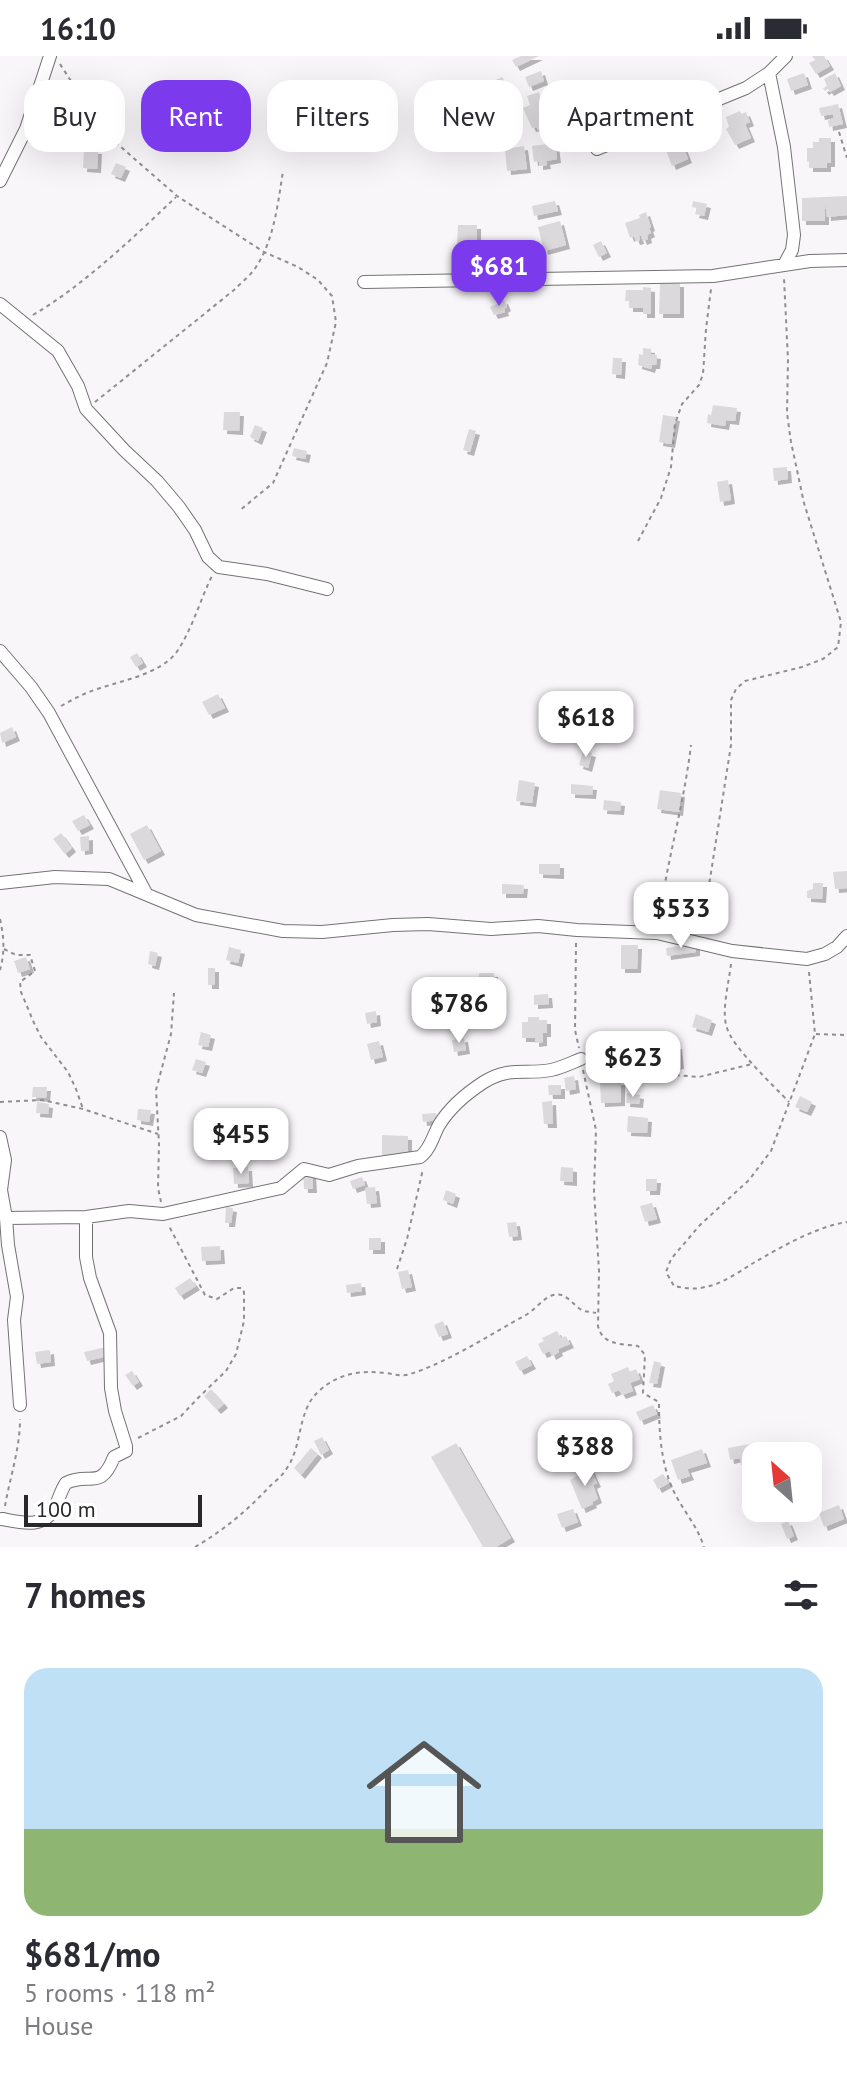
<!DOCTYPE html>
<meta charset="utf-8">
<style>
body{margin:0;font-family:"PT Sans",sans-serif;background:#f7f7f7;color:#2b2b33;height:100vh;display:flex;flex-direction:column;font-size:30px;white-space:nowrap}
*{box-sizing:border-box;margin:0}
p{font-size:26px;color:#7c7c81}
.icon{flex:none;width:44px;height:44px;fill:none;stroke:currentColor;stroke-width:2;stroke-linecap:round;stroke-linejoin:round}
.map{position:relative;height:1491px;overflow:hidden}
.sheet{display:flex;flex-direction:column;background:#fff;flex:1}
.sheet>*{flex:none}
.banner{position:absolute;left:24px;top:24px;width:800px;height:72px;display:flex;gap:16px}
.needle{width:52px;rotate:333deg}
.tools{position:absolute;left:742px;top:1386px;display:grid;gap:16px}
.tools a{display:grid;place-items:center;width:80px;height:80px;border-radius:16px;background:#fff;box-shadow:0 8px 32px #0002;font-size:40px}
.scale{position:absolute;left:24px;bottom:20px;width:178px;box-sizing:border-box;padding-left:8px;border:4px solid #282729;border-top:0;font-size:22px;line-height:28px;white-space:nowrap;color:#282729;-webkit-text-stroke:6px #fff;paint-order:stroke}
.price{position:absolute;translate:-50% -68px;padding:0 18px;border-radius:16px;background:#fff;color:#222;font-size:26px;line-height:52px;filter:drop-shadow(0 2px 4px #0008)}
.price::after{content:'';position:absolute;left:50%;top:48px;width:24px;height:18px;margin-left:-12px;background:inherit;clip-path:polygon(0 0,100% 0,50% 100%)}
.price.active{background:#7c3aed;color:#fff}
ul{padding:0;list-style:none}
li{display:grid;align-content:center;gap:16px;height:424px;padding:0 24px}
li span{display:grid;place-items:center;height:248px;border-radius:24px;color:#555}
li>.icon{margin-inline-start:auto}
span .icon{width:144px;height:144px;fill:#fffc;stroke-width:1}
li b{font-size:34px}
h2{display:flex;justify-content:space-between;align-items:center;height:96px;padding:0 24px;font-size:34px}
.tag{padding:0 28px;border-radius:24px;background:#fff;box-shadow:0 8px 32px #0002;font-size:28px;line-height:72px}
.tag.active{background:#7c3aed;color:#fff}
.status{display:flex;justify-content:space-between;align-items:center;height:56px;padding:0 40px;background:#fff;direction:ltr}
.status svg{height:22px;fill:currentColor}
.map>svg:first-child{display:block}
.building{fill:#dcd9dd;filter:url(#shadow)}
.lines{fill:none;stroke-linecap:round;stroke-linejoin:round}
.street-casing{stroke:#757275;stroke-width:14}
.path{stroke:#908e91;stroke-width:2;stroke-dasharray:4 4;stroke-linecap:butt}
.street{stroke:#fff;stroke-width:12}
</style>
<div class="status"><b>16:10</b><svg viewBox="0 0 49 12"><path d="M0 12V9h3v3zM5 12V6h3v6zM10 12V3h3v9zM15 12V0h3v12zM26 1h20v11H26zM47 4h2v5h-2z"/></svg></div>
<div class="map">
<svg width="847" height="1491" viewBox="0 0 847 1491">
<defs>
<filter id="shadow"><feDropShadow dx="4" dy="4" stdDeviation="0" flood-color="#0004"/></filter>
</defs>
<rect width="100%" height="100%" fill="#f9f6fa"/>
<path class="building" d="M521,0H539L516,11L512,4Z
M812,0H824L830,10L816,18L809,7L815,4Z
M541,15L544,25L529,31L525,21Z
M804,17L808,29L791,35L787,23Z
M835,17L841,30L830,36L828,33L825,35L823,32L827,30L824,23Z
M502,21L507,29L490,38L485,29Z
M539,36L544,53L547,52L550,63L545,65L547,71L538,74L537,71L532,72L523,52L530,49L527,40Z
M54,45L66,47L63,67L50,65Z
M838,48L843,68L829,71L828,64L834,62L833,58L821,60L819,52Z
M740,55L741,58L746,56L750,66L745,68L751,82L735,89L726,73L729,71L726,61Z
M679,80L688,103L672,110L663,86Z
M819,82H831V107H827V112H809V106H807V92H813V86H819Z
M555,87L557,103L546,105L547,109L539,110V105L534,106L532,90Z
M524,90L527,113L507,115L505,93Z
M84,93L98,94L97,113L83,112Z
M116,107L126,111L121,122L111,118Z
M847,140V159L827,161L825,146V165H802V142Z
M555,145L558,155L534,160L532,150Z
M693,145L707,148L704,160L695,158L697,152L692,151Z
M646,156L651,171L649,172L651,177L647,179L648,183L643,185L641,180H639L640,184L636,185L634,180L630,182L625,167L640,162L639,159Z
M560,165L566,189L544,195L538,171Z
M458,169H477V188L457,187Z
M601,185L607,197L599,201L593,189Z
M660,227H680V258H659Z
M643,231L651,232V258H643V252H629V245H625L626,234H643Z
M504,244L507,251L504,253L505,256L494,259L490,251Z
M643,292L651,293V298L657,299L656,309H652L651,313L638,309L639,298L643,299Z
M613,302H622L621,319L612,318Z
M713,349L737,352L735,365L726,364L725,370L707,367L708,358L711,359Z
M224,356H240L239,375L223,374Z
M663,359L676,361L671,388L659,386Z
M255,369L263,372L258,385L250,381Z
M469,373L476,375L470,396L463,394Z
M294,392L307,395L305,403L292,400Z
M787,411L788,423L774,425L773,412Z
M728,424L731,444L720,446L717,426Z
M137,597L143,607L136,611L130,601Z
M218,638L225,652L209,659L202,646Z
M12,671L16,681L2,687L0,677Z
M583,695L592,697L588,712L579,709Z
M519,724L535,727L532,747L516,745Z
M571,728L593,730L592,739L571,738Z
M660,734L681,737L679,756L657,753Z
M604,744L621,746L620,755L603,754Z
M84,759L90,769L78,775L72,765Z
M147,769L161,795L144,804L130,778Z
M61,777L72,792L65,798L53,783Z
M89,780V794L81,795L80,781Z
M539,808H560V819L539,818Z
M847,815V832L835,833L833,816Z
M813,827H823L822,843L807,842V835L813,833Z
M502,828L524,829L523,838H502Z
M643,832L661,833L659,858L641,857Z
M691,854L700,856L696,873L686,871Z
M696,888V896L667,900L666,892Z
M621,889H638L637,913H621Z
M229,891L241,894L238,907L226,904Z
M150,895L158,897L155,910L148,908Z
M26,901L30,913L18,917L14,905Z
M208,912H215V929H208Z
M479,917H494V925H479Z
M460,938L480,939V953H459Z
M548,938L549,948L534,949V939Z
M376,955L377,966L367,968L365,957Z
M696,958L712,964L708,976L692,971Z
M528,961H539V964H547V977H543V986L535,987V982H522V966H528Z
M201,976L211,979L208,991L198,989Z
M464,982L466,994L454,996L452,984Z
M379,985L383,1001L371,1004L367,988Z
M678,989L680,1009L673,1010L671,990Z
M196,1003L206,1006L202,1017L192,1014Z
M601,1015L622,1016L621,1023H601Z
M574,1020L576,1033L566,1035L564,1022Z
M621,1025V1046L601,1047L600,1026Z
M548,1029H561V1039H549Z
M33,1031H47L46,1042L32,1041Z
M627,1037L640,1039L639,1048L626,1047Z
M800,1040L812,1046L807,1056L795,1051Z
M552,1045L553,1068H544L542,1046Z
M37,1046L49,1048L48,1058L36,1057Z
M138,1053L151,1054L149,1066L137,1064Z
M436,1057L437,1064L423,1066L422,1058Z
M628,1060L648,1062L647,1077L627,1076Z
M382,1079L408,1080V1100L382,1099Z
M248,1111L249,1127L234,1128L233,1112Z
M561,1111L573,1112V1126L560,1125Z
M303,1117H312L313,1133H304Z
M362,1121L365,1129L353,1133L350,1125Z
M646,1123H657L656,1135H646Z
M375,1131L377,1147L367,1148L365,1132Z
M446,1134L456,1138L453,1148L443,1144Z
M652,1147L657,1163L645,1166L640,1150Z
M226,1151L233,1152L231,1167H225Z
M516,1166L518,1180L509,1181L507,1167Z
M369,1182H381V1194H369Z
M220,1190L221,1204L202,1205L201,1191Z
M408,1214L412,1231L402,1233L398,1216Z
M190,1222L196,1230L180,1240L175,1232Z
M361,1227L362,1235L347,1237L346,1229Z
M443,1265L448,1278L439,1281L434,1269Z
M557,1275L561,1282L566,1280L570,1288L558,1293L559,1296L552,1300L550,1295L543,1298L538,1288L544,1285L542,1282Z
M106,1291L108,1300L87,1305L84,1296Z
M50,1294L51,1306L37,1308L35,1296Z
M527,1300L532,1309L520,1315L515,1306Z
M654,1305L661,1307L657,1328L649,1327Z
M628,1311L630,1316L636,1313L640,1323L630,1327L633,1335L622,1339L619,1334L612,1337L608,1328L614,1325L611,1318Z
M132,1315L139,1326L133,1330L125,1319Z
M211,1333L224,1348L217,1354L204,1340Z
M653,1349L657,1358L640,1365L636,1356Z
M322,1381L329,1394L321,1399L314,1385Z
M456,1387L511,1482L496,1491H483L431,1401Z
M756,1387L758,1400H756V1410L746,1412L745,1408L741,1409L740,1402L730,1404L728,1392Z
M311,1392L318,1398L301,1419L294,1412Z
M702,1393L707,1407L687,1413L690,1420L678,1424L671,1404Z
M569,1395H598V1407H568Z
M590,1412L597,1427L593,1429L598,1443L592,1446L593,1448L582,1453L570,1424Z
M663,1418L669,1427L658,1433L653,1424Z
M839,1449L844,1463L824,1471L819,1457Z
M573,1453L578,1466L562,1472L557,1458Z
M788,1465L794,1480L787,1483L781,1468Z"/>
<g class="lines">
<defs>
<path id="street" d="M769,17L784,91L794,179L792,194L784,209
M597,93L746,32L769,17L786,0
M0,125L26,73L50,0
M364,226L713,220L810,205L847,204
M0,248L58,295L78,330L86,353L124,394L157,425L179,451L195,474L208,501L219,511L267,518L327,533
M0,595L31,631L49,657L146,837
M0,827L55,821L109,823L196,859L283,875L322,876L393,869L428,868L491,873L538,870L577,874L657,877L732,895L807,903L825,898L837,891L847,880
M0,1081L5,1104L1,1134L6,1162L8,1189L17,1241L14,1264L20,1349
M6,1162L86,1161L129,1155L163,1158L281,1132L304,1113L329,1119L358,1110L420,1101C430,1094 433,1080 439,1069C450,1051 467,1037 484,1026C509,1010 525,1019 551,1014C561,1012 571,1007 581,1003
M2,1463C23,1467 44,1473 55,1451C59,1443 61,1434 66,1427C90,1415 100,1436 114,1401L126,1395V1390L115,1355L111,1332L110,1277L90,1222L86,1201V1161"/>
</defs>
<use href="#street" class="street-casing"/>
<path class="path" d="M60,8L98,67L113,84L177,140L264,196L298,211L318,224L332,240L336,266L327,307L273,427L239,455
M839,76L847,102
M33,259C84,229 134,181 176,141
M95,346L234,234C241,227 250,220 256,211C274,184 278,147 283,115
M638,485L661,442L671,411L675,368L682,348L699,329L703,318L706,273L711,233
M61,650C70,645 79,640 89,636C116,625 161,620 178,594C193,571 200,544 212,520
M0,863C4,881 5,896 0,914
M659,864C667,805 684,748 691,689
M702,874L731,689V644L736,633L745,625L802,611L823,603L838,591L841,566L804,447L791,386L787,357L788,304L784,222
M576,887L575,974L579,992
M4,893L16,899H30L35,915L20,926L21,936L34,967L41,981L68,1016L76,1033L83,1053
M731,908C729,926 721,956 727,972C733,992 774,1030 789,1046
M809,916L815,978L771,1095L749,1124L700,1169L671,1203L666,1216L674,1230C684,1232 694,1234 705,1231C723,1228 740,1215 755,1206C781,1191 818,1170 847,1166
M816,978L847,979
M588,1012L699,1021L752,1008
M583,1014L596,1074L594,1135L599,1215L598,1270C602,1289 621,1288 638,1290L645,1299L643,1337L659,1346C659,1378 661,1411 676,1440C686,1458 698,1472 704,1491
M0,1046L42,1044L83,1053L158,1078
M161,1146L158,1132L159,1088L156,1034L171,978L174,937
M397,1213L407,1183L423,1113
M138,1382L181,1360L199,1341L226,1315L236,1298L244,1265V1236L242,1232H234L217,1243L205,1239L169,1170
M5,1450C10,1421 20,1393 20,1363
M195,1491C224,1474 248,1454 270,1430C276,1425 283,1419 287,1412C303,1389 297,1354 319,1335C339,1317 360,1314 386,1317C394,1318 402,1321 410,1318C446,1307 490,1279 524,1260C534,1255 543,1242 553,1239C567,1235 573,1251 584,1255C588,1256 592,1256 596,1257"/>
<use href="#street" class="street"/>
</g>
</svg>
<div class="tools">
<a><svg class="needle" viewBox="-14 -14 28 28"><path d="M0-13l5 13h-10z" fill="#e53935"/><path d="M0 13l5-13h-10z" fill="#7c7c81"/></svg></a>
</div>
<div class="scale">100 m</div>
<b class="price active" style="left:499px;top:252px">$681</b>
<b class="price" style="left:586px;top:703px">$618</b>
<b class="price" style="left:681px;top:894px">$533</b>
<b class="price" style="left:459px;top:989px">$786</b>
<b class="price" style="left:633px;top:1043px">$623</b>
<b class="price" style="left:241px;top:1120px">$455</b>
<b class="price" style="left:585px;top:1432px">$388</b>
<div class="banner">
<a class="tag">Buy</a>
<a class="tag active">Rent</a>
<a class="tag">Filters</a>
<a class="tag">New</a>
<a class="tag">Apartment</a>
</div>
</div>
<section class="sheet">
<h2>7 homes<svg class="icon" aria-label="filters" viewBox="0 0 24 24"><path d="M4 7h16M4 17h16"/><circle cx="9" cy="7" r="2"/><circle cx="15" cy="17" r="2"/></svg></h2>
<ul>
<li><span style="background:linear-gradient(#bfe0f5 65%,#8fb573 0)"><svg class="icon" aria-label="home" viewBox="0 0 24 24"><path d="M3 11l9-7 9 7M6 9v11h12V9"/></svg></span><div><b>$681/mo</b><p>5 rooms · 118 m²</p><p>House</p></div></li>
</ul>
</section>
